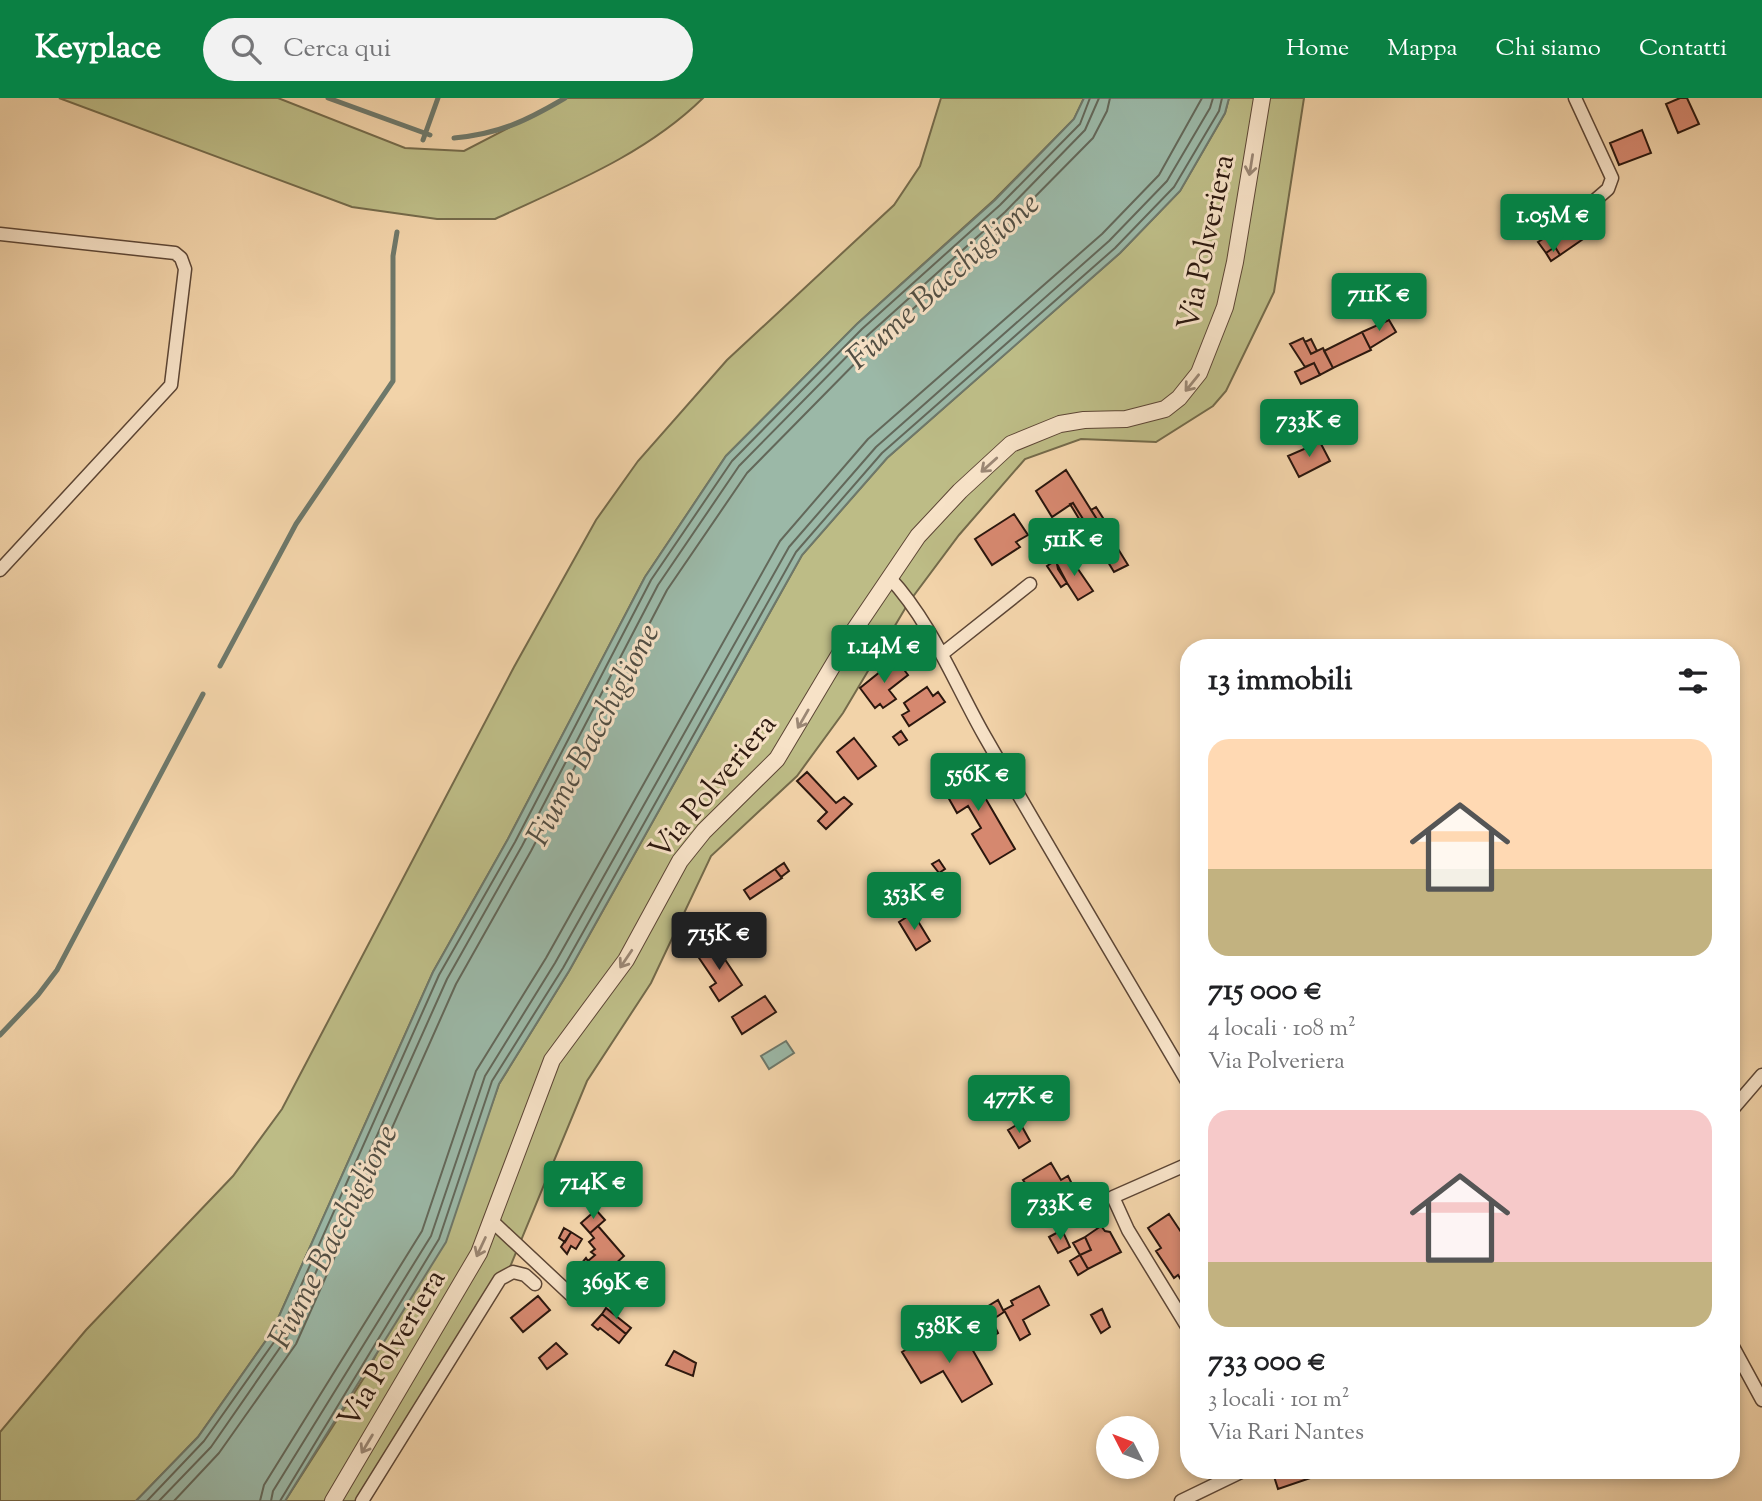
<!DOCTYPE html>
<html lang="it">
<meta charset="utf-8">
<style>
body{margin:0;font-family:"Sorts Mill Goudy",serif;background:#f2f2f2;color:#202124;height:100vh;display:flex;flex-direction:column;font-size:26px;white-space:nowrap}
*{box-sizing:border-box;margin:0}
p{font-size:23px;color:#757577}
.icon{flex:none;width:38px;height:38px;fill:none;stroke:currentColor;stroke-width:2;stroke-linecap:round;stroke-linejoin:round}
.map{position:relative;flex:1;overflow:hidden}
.drawer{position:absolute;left:1180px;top:541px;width:560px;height:840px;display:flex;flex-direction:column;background:#fff;border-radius:28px;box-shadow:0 4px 10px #0003}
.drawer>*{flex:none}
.needle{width:46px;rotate:312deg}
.fabs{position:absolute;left:1096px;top:1318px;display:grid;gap:14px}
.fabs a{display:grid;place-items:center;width:63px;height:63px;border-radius:50%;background:#fff;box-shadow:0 4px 10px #0003;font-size:35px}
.price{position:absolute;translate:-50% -60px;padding:0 16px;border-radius:7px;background:#0b8043;color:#fff;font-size:23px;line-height:46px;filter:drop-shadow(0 2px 4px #0008)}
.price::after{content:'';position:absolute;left:50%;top:42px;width:21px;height:16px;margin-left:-10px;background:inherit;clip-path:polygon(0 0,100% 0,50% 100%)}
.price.on{background:#222;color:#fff}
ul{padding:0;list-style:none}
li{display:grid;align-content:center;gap:14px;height:371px;padding:0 28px}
li span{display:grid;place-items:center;height:217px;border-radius:21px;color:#555}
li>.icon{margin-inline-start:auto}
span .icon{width:126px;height:126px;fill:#fffc;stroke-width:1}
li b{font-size:30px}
h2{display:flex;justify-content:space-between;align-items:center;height:84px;padding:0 28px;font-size:30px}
header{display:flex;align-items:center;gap:42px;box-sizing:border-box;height:98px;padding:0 35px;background:#0b8043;color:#fff}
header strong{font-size:33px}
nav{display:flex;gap:38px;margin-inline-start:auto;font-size:24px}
.search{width:490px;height:63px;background:#f2f2f2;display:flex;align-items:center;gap:18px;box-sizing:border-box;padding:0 24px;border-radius:38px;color:#757577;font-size:26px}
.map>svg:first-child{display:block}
.green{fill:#bdbc86;stroke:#746a4a;stroke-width:2}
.water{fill:#9bb8a7;stroke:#6e786a;stroke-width:2}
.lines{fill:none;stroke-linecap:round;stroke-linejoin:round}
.shore{stroke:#63685a;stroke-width:2}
.stream{stroke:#6e786a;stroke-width:5}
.building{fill:#d6886f;stroke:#2b170e;stroke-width:2}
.minor-casing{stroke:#5d4635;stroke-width:15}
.tertiary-casing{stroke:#5d4635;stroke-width:18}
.minor{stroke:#f7e2c7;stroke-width:12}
.tertiary{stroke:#f7e2c7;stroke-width:16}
.oneway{stroke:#9b8774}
.labels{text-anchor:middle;stroke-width:6;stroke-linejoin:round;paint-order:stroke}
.street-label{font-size:30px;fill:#2b170e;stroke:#f7e2c7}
.water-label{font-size:32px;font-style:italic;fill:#524f44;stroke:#f7e2c7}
</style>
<header>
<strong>Keyplace</strong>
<div class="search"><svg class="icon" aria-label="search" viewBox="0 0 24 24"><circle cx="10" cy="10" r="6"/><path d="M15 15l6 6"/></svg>Cerca qui</div>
<nav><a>Home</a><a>Mappa</a><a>Chi siamo</a><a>Contatti</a></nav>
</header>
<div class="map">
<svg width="1762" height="1403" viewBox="0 0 1762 1403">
<rect width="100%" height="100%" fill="#f2d3a9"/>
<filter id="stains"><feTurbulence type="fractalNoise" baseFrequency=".00286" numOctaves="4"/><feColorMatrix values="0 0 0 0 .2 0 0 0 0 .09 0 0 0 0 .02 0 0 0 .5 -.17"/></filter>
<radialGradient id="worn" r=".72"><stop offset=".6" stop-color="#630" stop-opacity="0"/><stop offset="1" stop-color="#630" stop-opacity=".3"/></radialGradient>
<path class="green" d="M59,0H278L405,50L464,53L566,0H703C645,57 568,87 495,121H437L352,109Z
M941,0H1084L1074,21L994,102L857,226L726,358L645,479L508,741L433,874L272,1234L198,1339L136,1403H0V1334L86,1232L233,1078L282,1011L514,569L596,422L638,363L727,262L894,107L920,68Z
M1229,0H1304L1274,194L1226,293L1213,308L1156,344L1081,341L1025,361L959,437L909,504L843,615L797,678L711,758L651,885L587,983L505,1181L367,1403H285L367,1275L476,1051L499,986L569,873L802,457L887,360L1120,155L1180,93L1225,15Z"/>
<path class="water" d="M1084,0H1229L1225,15L1180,93L1120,155L887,360L802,457L569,873L499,986L446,1144L285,1403H136L198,1339L272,1234L433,874L508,741L645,479L726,358L857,226L995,102L1074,21Z
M786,943L794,955L769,971L761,958Z"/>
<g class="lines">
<path class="shore" d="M147,1403L204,1343L279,1237L439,877L515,744L651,482L732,363L862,231L1000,107L1080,26L1090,0
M159,1403L211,1349L286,1241L447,881L522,748L658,487L739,368L868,237L1005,114L1085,32L1099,0
M174,1403L219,1355L296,1246L456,886L531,753L667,492L747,375L875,245L1013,121L1093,40L1107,13L1110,0
M260,1403L264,1387L422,1133L476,973L546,860L780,443L868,341L1102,136L1159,77L1202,0
M271,1403L273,1393L431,1138L485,978L555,865L789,449L876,349L1109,143L1167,83L1210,10L1213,0
M280,1403L439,1141L492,983L563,870L796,454L882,355L1115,150L1174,89L1219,13L1222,0"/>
<path class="stream" d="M328,0L430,37
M454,40C499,36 526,23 565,0
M423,42L438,0
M220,568L296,426L393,283V158L397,134
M0,937L38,897L57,872L203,596"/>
</g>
<path class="building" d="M1680,0H1687L1699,26L1678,35L1666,6Z
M1642,32L1651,55L1619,67L1610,45Z
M1574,122L1586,139L1560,157L1555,149L1546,155L1538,144Z
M1555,149L1560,157L1551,163L1546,155Z
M1389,222L1396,234L1370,250L1362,234Z
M1362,234L1371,252L1333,270L1324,253Z
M1303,240L1311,256L1323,250L1333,270L1320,277L1314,265L1305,269L1290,246Z
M1311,241L1317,253L1311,256L1305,244Z
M1314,265L1320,277L1301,286L1295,274Z
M1320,344L1330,363L1299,379L1288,358Z
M1066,372L1098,423L1088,429L1073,405L1052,419L1036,393Z
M1073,405L1088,429L1092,431L1087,434L1070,406Z
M1096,409L1103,420L1098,423L1091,412Z
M1014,416L1028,437L1016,444L1020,449L992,467L975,441Z
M1115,446L1128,467L1114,474L1102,454Z
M1067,455L1069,458L1057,466L1067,485L1061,489L1047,468Z
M1069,458L1093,493L1078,502L1058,471L1057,466Z
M896,561L908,577L889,592L896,601L883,610L880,606L875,610L860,590Z
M927,589L933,598L938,594L945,604L909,628L902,617L909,613L904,605Z
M901,633L907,642L899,647L893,639Z
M854,640L876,668L858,681L837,654Z
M966,667L1015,751L990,766L972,736L981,730L968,708L957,715L939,683Z
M807,674L836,705L844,699L852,706L826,731L818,723L827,714L797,683Z
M939,762L945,771L939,775L932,766Z
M784,765L789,773L781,779L775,771Z
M775,771L782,780L750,801L744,792Z
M913,815L930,843L916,852L899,824Z
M714,845L742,887L719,903L710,889L716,885L697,857Z
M765,898L776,914L742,936L732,919Z
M1020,1025L1030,1043L1019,1050L1008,1032Z
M1051,1065L1061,1082L1068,1078L1073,1088L1040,1105L1023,1082Z
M596,1112L605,1122L590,1135L581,1125Z
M1169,1116L1183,1137L1188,1134V1193L1178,1177L1174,1180L1156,1153L1161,1150L1148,1130Z
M598,1128L624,1158L600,1180L604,1185L584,1203L572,1190L577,1185L571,1178L586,1160L588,1163L595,1157L591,1154L595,1151L589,1144L594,1140L590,1135Z
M1101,1128L1105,1133L1110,1134L1121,1154L1088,1171L1080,1157L1091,1152L1085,1139Z
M564,1130L571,1134L565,1144L559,1140Z
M1062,1132L1070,1149L1058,1155L1049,1139Z
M571,1134L582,1141L576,1151L571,1148L567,1156L561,1149Z
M1085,1139L1091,1152L1080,1157L1073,1145Z
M1080,1157L1088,1171L1078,1177L1070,1163Z
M1039,1188L1049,1207L1023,1222L1030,1236L1020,1242L1004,1212L1013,1207L1011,1203Z
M538,1198L550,1212L523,1234L511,1220Z
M998,1202L1004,1214L992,1222L998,1235L984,1243L974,1224L988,1216L985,1210Z
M606,1210L631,1230L626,1236L602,1216Z
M1102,1211L1110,1229L1101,1235L1091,1217Z
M602,1216L626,1236L619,1245L600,1230L598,1232L592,1227Z
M963,1235L992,1286L962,1304L943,1273L921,1285L902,1254L929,1238L936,1251Z
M556,1245L567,1256L547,1271L539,1260Z
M674,1253L696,1265L693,1278L666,1267Z
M1272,1372H1334L1278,1391Z"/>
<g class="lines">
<defs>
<path id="minor" d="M1575,0L1612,80L1608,91L1593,104
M0,136L175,155L181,160L185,171L171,287L0,472
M889,479C931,524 954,584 984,637C1051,754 1120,869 1188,985
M942,556L1030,486
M1731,1013L1762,977
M1188,1066L1113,1099L1128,1132L1188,1230
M493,1124L571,1197
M1731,1245L1762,1302
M362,1403L500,1181L513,1174L525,1177L535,1186
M1181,1403L1245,1372"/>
<path id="tertiary" d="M333,1403L479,1155L552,962L626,862L680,763L704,733L777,661L851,537L918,438L960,393L1011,346L1060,326L1084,322L1126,321L1165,311L1179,300L1199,275L1225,209L1235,164L1262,0"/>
</defs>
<use href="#minor" class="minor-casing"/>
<use href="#tertiary" class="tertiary-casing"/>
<use href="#minor" class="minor"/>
<use href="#tertiary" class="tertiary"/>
</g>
<defs><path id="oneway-shaft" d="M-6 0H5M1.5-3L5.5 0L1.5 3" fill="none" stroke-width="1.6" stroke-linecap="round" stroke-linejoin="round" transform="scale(1.75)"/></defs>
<g class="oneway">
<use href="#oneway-shaft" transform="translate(1251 67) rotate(99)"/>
<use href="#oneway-shaft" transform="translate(1192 285) rotate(129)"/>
<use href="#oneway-shaft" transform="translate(989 367) rotate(138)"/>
<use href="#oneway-shaft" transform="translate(803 621) rotate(120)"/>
<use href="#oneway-shaft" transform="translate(626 861) rotate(124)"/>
<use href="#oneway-shaft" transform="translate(481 1149) rotate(115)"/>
<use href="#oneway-shaft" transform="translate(367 1346) rotate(121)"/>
</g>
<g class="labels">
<g class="street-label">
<text transform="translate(1205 144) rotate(-78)" y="10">Via Polveriera</text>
<text transform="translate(712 688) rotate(-50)" y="10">Via Polveriera</text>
<text transform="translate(391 1250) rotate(-59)" y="10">Via Polveriera</text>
</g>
<g class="water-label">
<text transform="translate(942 182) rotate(-42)" y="11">Fiume Bacchiglione</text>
<text transform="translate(592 636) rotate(-62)" y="11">Fiume Bacchiglione</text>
<text transform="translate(332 1138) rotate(-63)" y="11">Fiume Bacchiglione</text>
</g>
</g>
<rect width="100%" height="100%" filter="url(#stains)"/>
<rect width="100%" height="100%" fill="url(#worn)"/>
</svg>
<div class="fabs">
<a><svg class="needle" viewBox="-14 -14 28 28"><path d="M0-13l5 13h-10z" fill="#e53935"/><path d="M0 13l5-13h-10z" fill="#757577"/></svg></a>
</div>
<b class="price" style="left:1553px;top:156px">1.05M €</b>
<b class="price" style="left:1379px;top:235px">711K €</b>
<b class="price" style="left:1309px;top:361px">733K €</b>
<b class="price" style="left:1074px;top:480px">511K €</b>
<b class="price" style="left:884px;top:587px">1.14M €</b>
<b class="price" style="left:978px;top:715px">556K €</b>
<b class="price" style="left:914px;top:834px">353K €</b>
<b class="price on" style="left:719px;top:874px">715K €</b>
<b class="price" style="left:1019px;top:1037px">477K €</b>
<b class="price" style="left:593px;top:1123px">714K €</b>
<b class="price" style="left:1060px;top:1144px">733K €</b>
<b class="price" style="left:616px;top:1223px">369K €</b>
<b class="price" style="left:949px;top:1267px">538K €</b>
<section class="drawer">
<h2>13 immobili<svg class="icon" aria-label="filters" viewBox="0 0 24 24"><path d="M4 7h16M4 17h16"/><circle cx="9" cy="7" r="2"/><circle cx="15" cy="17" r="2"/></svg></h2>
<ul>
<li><span style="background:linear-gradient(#ffd9b3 60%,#c2b280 0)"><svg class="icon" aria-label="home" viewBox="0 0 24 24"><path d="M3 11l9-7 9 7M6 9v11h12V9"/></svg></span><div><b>715 000 €</b><p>4 locali · 108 m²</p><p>Via Polveriera</p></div></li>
<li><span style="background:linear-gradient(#f6c9c9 70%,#c2b280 0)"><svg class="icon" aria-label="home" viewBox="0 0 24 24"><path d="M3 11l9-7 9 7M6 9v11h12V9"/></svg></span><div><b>733 000 €</b><p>3 locali · 101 m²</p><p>Via Rari Nantes</p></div></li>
</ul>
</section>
</div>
